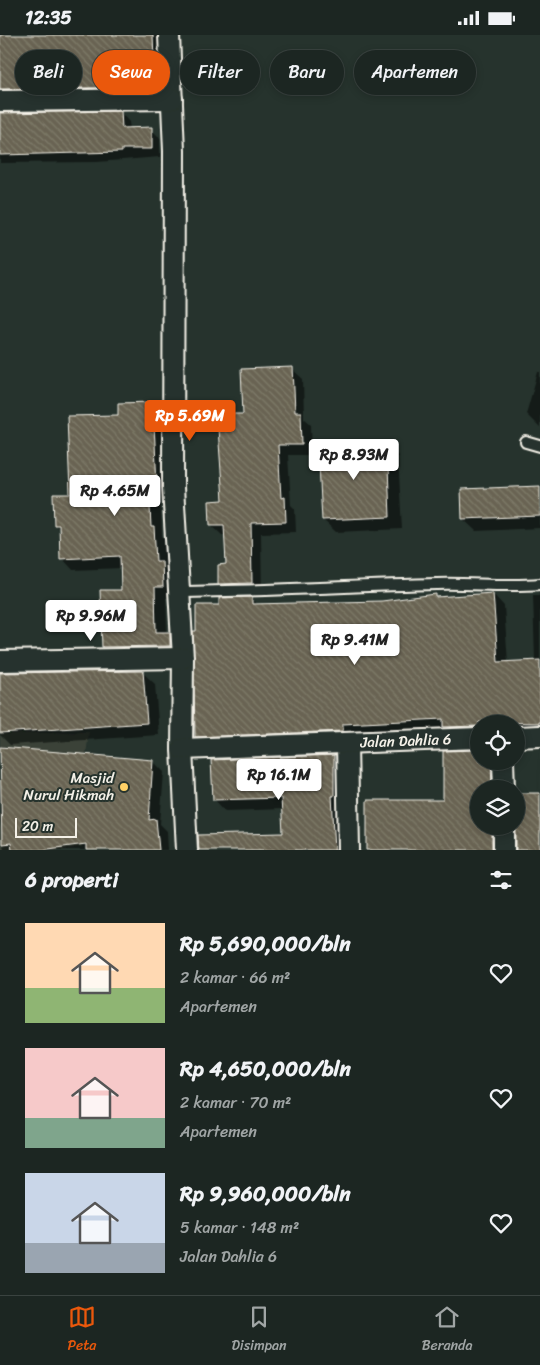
<!DOCTYPE html>
<html lang="id">
<meta charset="utf-8">
<style>
body{margin:0;font-family:Sriracha,sans-serif;background:#252e2a;color:#f1f3f6;height:100vh;display:flex;flex-direction:column;font-size:19px;white-space:nowrap}
*{box-sizing:border-box;margin:0}
p{font-size:16px;color:#a0a5a5}
.icon{flex:none;width:28px;height:28px;fill:none;stroke:currentColor;stroke-width:2;stroke-linecap:round;stroke-linejoin:round}
.map{position:relative;height:815px;overflow:hidden}
.sheet{display:flex;flex-direction:column;background:#1c2622;flex:1}
.sheet>*{flex:none}
.hud{position:absolute;left:15px;top:15px;width:510px;height:45px;display:flex;gap:10px}
.buttons{position:absolute;left:470px;top:680px;display:grid;gap:10px}
.buttons a{display:grid;place-items:center;width:55px;height:55px;border-radius:50%;background:#1c2622;box-shadow:0 2px 8px #0003,0 0 0 1px #3a4340;font-size:25px}
.scale{position:absolute;left:15px;bottom:12px;width:62px;box-sizing:border-box;padding-left:5px;border:2px solid #f4f1e8;border-top:0;font-size:14px;line-height:18px;white-space:nowrap;color:#f4f1e8;-webkit-text-stroke:4px #26332d;paint-order:stroke}
.price{position:absolute;translate:-50% -42px;padding:0 11px;border-radius:5px;background:#fff;color:#222;font-size:16px;line-height:32px;filter:drop-shadow(0 1px 2px #0008)}
.price::after{content:'';position:absolute;left:50%;top:30px;width:15px;height:11px;margin-left:-8px;background:inherit;clip-path:polygon(0 0,100% 0,50% 100%)}
.price.on{background:#ea580c;color:#fff}
ul{padding:0;list-style:none}
li{display:flex;align-items:center;gap:15px;height:125px;padding:0 25px}
li span{display:grid;place-items:center;flex:none;width:140px;height:100px;border-radius:0px;color:#555}
li>.icon{margin-inline-start:auto}
span .icon{width:60px;height:60px;fill:#fffc;stroke-width:1}
li b{font-size:21px}
h2{display:flex;justify-content:space-between;align-items:center;height:60px;padding:0 25px;font-size:21px}
.chip{padding:0 18px;border-radius:22px;background:#1c2622;box-shadow:0 2px 8px #0003,0 0 0 1px #3a4340;font-size:18px;line-height:45px}
.chip.on{background:#ea580c;color:#fff}
.status{display:flex;justify-content:space-between;align-items:center;height:35px;padding:0 25px;background:#1c2622;direction:ltr}
.status svg{height:14px;fill:currentColor}
.menu{display:flex;justify-content:space-around;align-items:center;height:70px;border-top:1px solid #3a4340;background:#1c2622;font-size:14px;color:#a0a5a5}
.menu a{display:grid;justify-items:center;gap:2px}
.menu .on{color:#ea580c}
.map>svg:first-child{display:block}
.built{fill:#3a4238}
.shadow{fill:#0007}
.building{fill:url(#building-back-hatch);stroke:#f4f1e8}
.lines{fill:none;stroke-linecap:round;stroke-linejoin:round}
.service-casing{stroke:#f4f1e8;stroke-width:14}
.minor-casing{stroke:#f4f1e8;stroke-width:24}
.service{stroke:#26332d;stroke-width:10}
.minor{stroke:#26332d;stroke-width:20}
.poi-dot{fill:#ffd166;stroke:#26332d;stroke-width:2}
.labels{text-anchor:middle;stroke-width:4;stroke-linejoin:round;paint-order:stroke}
.street-label{font-size:15px;fill:#f4f1e8;stroke:#26332d}
.poi-label{font-size:15px;fill:#f4f1e8;stroke:#26332d;text-anchor:end}
</style>
<div class="status"><b>12:35</b><svg viewBox="0 0 49 12"><path d="M0 12V9h3v3zM5 12V6h3v6zM10 12V3h3v9zM15 12V0h3v12zM26 1h20v11H26zM47 4h2v5h-2z"/></svg></div>
<div class="map">
<svg width="540" height="815" viewBox="0 0 540 815">
<defs>
<pattern id="building-back-hatch" width="6" height="6" patternUnits="userSpaceOnUse" patternTransform="scale(1.25)"><rect width="6" height="6" fill="#696452"/><path d="M-1 5l2 2M0 0l6 6M5-1l2 2" fill="none" stroke="#7f7b6b"/></pattern>
</defs>
<rect width="100%" height="100%" fill="#26332d"/>
<filter id="ink" filterUnits="userSpaceOnUse"><feTurbulence type="fractalNoise" baseFrequency=".02" numOctaves="2"/><feDisplacementMap in="SourceGraphic" scale="10" xChannelSelector="R" yChannelSelector="G"/><feConvolveMatrix kernelMatrix="1 2 1 2 8 2 1 2 1" color-interpolation-filters="sRGB"/></filter>
<g filter="url(#ink)">
<path class="built" d="M89,697L80,766L82,812L62,815H0V699Z"/>
<path class="shadow" d="M0,0H162L164,61L0,68Z
M121,78L129,87L130,94H151L160,103V122L97,127L0,128V79Z
M292,334L303,344L304,383L311,389L312,420H288L291,470L295,474L296,497L261,498L262,559H230L220,549L227,531L226,500H222L211,490L224,467L245,380Z
M538,337H540V393L526,379Z
M152,368L164,380L168,462H160L162,501L165,505L167,532L173,538L174,563H166L167,598L181,610V622L115,623L103,612L123,556L122,533L73,535L62,523L61,495L55,490L119,381Z
M386,408L398,421L402,494L336,497L323,485Z
M540,452V493L476,496L463,484Z
M493,559L504,571L508,628L535,626L533,560H540V699H516V689H479V702L208,712L197,701L220,571L252,563L258,570L382,567L435,560L438,563Z
M142,637L155,649L159,700L10,710L0,700V641Z
M0,713L153,726L164,737L160,789L167,796L168,815H4L0,787Z
M538,714L540,815H516V791L539,759Z
M333,722L344,733L345,815H210L284,800L283,774L225,776L214,764Z
M479,726H507L503,754H479V791H513L504,815H368L444,766Z"/>
<path class="building" d="M0,0H153L155,52L0,54Z
M121,76L122,93L152,92V114H122V117L0,120V78Z
M293,332L295,377H301L302,410H278L281,463L285,462L286,487L251,488L252,548L218,549V530L226,529L224,490H210L209,466L223,465L217,379H243L241,334Z
M153,367L157,451H149L151,492H154L156,526H162L163,552H155L156,597H170V611L102,612L100,555H121L120,521L60,524L59,490H54L53,459H70L67,381L118,380V368Z
M387,407L390,482L322,485L318,410Z
M540,451V481L462,484L461,454Z
M493,558L498,627L540,625V688L479,687V691L443,692V684L343,689V696L195,702L193,596H196V570H219V563L252,562V569L382,566L436,559V562Z
M143,636L147,688L0,698V638Z
M0,712L153,725L149,785L156,784L159,815H86V809L41,815H12L11,808L2,809Z
M479,715V726H491L492,754H479V791H492V815H367V765H443V716Z
M334,720V761H332L335,815H199L198,800L283,798L281,763L213,765L211,725Z
M516,758H540V815H516Z"/>
<g class="lines">
<defs>
<path id="service" d="M526,407L540,411
M178,557C265,556 351,551 437,549C472,548 506,552 540,549"/>
<g id="minor">
<path d="M169,0L174,116L173,452L183,623L182,714L187,815"/>
<path d="M0,66L172,64"/>
<path d="M0,626L183,623"/>
<path d="M516,702L540,701"/>
<path d="M347,708L349,815"/>
<path id="s1" d="M182,714L479,703"/>
<path d="M503,726L504,754"/>
<path d="M504,791V815"/>
</g>
</defs>
<use href="#service" class="service-casing"/>
<use href="#minor" class="minor-casing"/>
<use href="#service" class="service"/>
<use href="#minor" class="minor"/>
</g>
</g>
<circle class="poi-dot" cx="124" cy="752" r="5"/>
<g class="labels">
<g class="street-label">
<text dy="5" stroke="none"><textPath href="#s1" startOffset="224">Jalan Dahlia 6</textPath></text>
</g>
<g class="poi-label">
<text x="114" y="748">Masjid<tspan x="114" dy="17">Nurul Hikmah</tspan></text>
</g>
</g>
</svg>
<div class="buttons">
<a><svg class="icon" aria-label="locate" viewBox="0 0 24 24"><circle cx="12" cy="12" r="6"/><path d="M12 2v4M12 18v4M2 12h4M18 12h4"/></svg></a>
<a><svg class="icon" aria-label="layers" viewBox="0 0 24 24"><path d="M12 4l9 5-9 5-9-5zM3 14l9 5 9-5"/></svg></a>
</div>
<div class="scale">20 m</div>
<b class="price on" style="left:190px;top:407px">Rp 5.69M</b>
<b class="price" style="left:354px;top:446px">Rp 8.93M</b>
<b class="price" style="left:115px;top:482px">Rp 4.65M</b>
<b class="price" style="left:91px;top:607px">Rp 9.96M</b>
<b class="price" style="left:355px;top:631px">Rp 9.41M</b>
<b class="price" style="left:279px;top:766px">Rp 16.1M</b>
<div class="hud">
<a class="chip">Beli</a>
<a class="chip on">Sewa</a>
<a class="chip">Filter</a>
<a class="chip">Baru</a>
<a class="chip">Apartemen</a>
</div>
</div>
<section class="sheet">
<h2>6 properti<svg class="icon" aria-label="filters" viewBox="0 0 24 24"><path d="M4 7h16M4 17h16"/><circle cx="9" cy="7" r="2"/><circle cx="15" cy="17" r="2"/></svg></h2>
<ul>
<li><span style="background:linear-gradient(#ffd9b3 65%,#8fb573 0)"><svg class="icon" aria-label="home" viewBox="0 0 24 24"><path d="M3 11l9-7 9 7M6 9v11h12V9"/></svg></span><div><b>Rp 5,690,000/bln</b><p>2 kamar · 66 m²</p><p>Apartemen</p></div><svg class="icon" aria-label="heart" viewBox="0 0 24 24"><path d="M12 20l-8-8c-3-5 5-10 8-4 3-6 11-1 8 4z"/></svg></li>
<li><span style="background:linear-gradient(#f6c9c9 70%,#7fa58c 0)"><svg class="icon" aria-label="home" viewBox="0 0 24 24"><path d="M3 11l9-7 9 7M6 9v11h12V9"/></svg></span><div><b>Rp 4,650,000/bln</b><p>2 kamar · 70 m²</p><p>Apartemen</p></div><svg class="icon" aria-label="heart" viewBox="0 0 24 24"><path d="M12 20l-8-8c-3-5 5-10 8-4 3-6 11-1 8 4z"/></svg></li>
<li><span style="background:linear-gradient(#c9d6e8 70%,#9aa5b1 0)"><svg class="icon" aria-label="home" viewBox="0 0 24 24"><path d="M3 11l9-7 9 7M6 9v11h12V9"/></svg></span><div><b>Rp 9,960,000/bln</b><p>5 kamar · 148 m²</p><p>Jalan Dahlia 6</p></div><svg class="icon" aria-label="heart" viewBox="0 0 24 24"><path d="M12 20l-8-8c-3-5 5-10 8-4 3-6 11-1 8 4z"/></svg></li>
</ul>
</section>
<nav class="menu">
<a class="on"><svg class="icon" aria-label="map" viewBox="0 0 24 24"><path d="M3 6l6-2 6 2 6-2v14l-6 2-6-2-6 2zM9 4v14M15 6v14"/></svg>Peta</a>
<a><svg class="icon" aria-label="saved" viewBox="0 0 24 24"><path d="M7 4h10v16l-5-4-5 4z"/></svg>Disimpan</a>
<a><svg class="icon" aria-label="home" viewBox="0 0 24 24"><path d="M3 11l9-7 9 7M6 9v11h12V9"/></svg>Beranda</a>
</nav>
